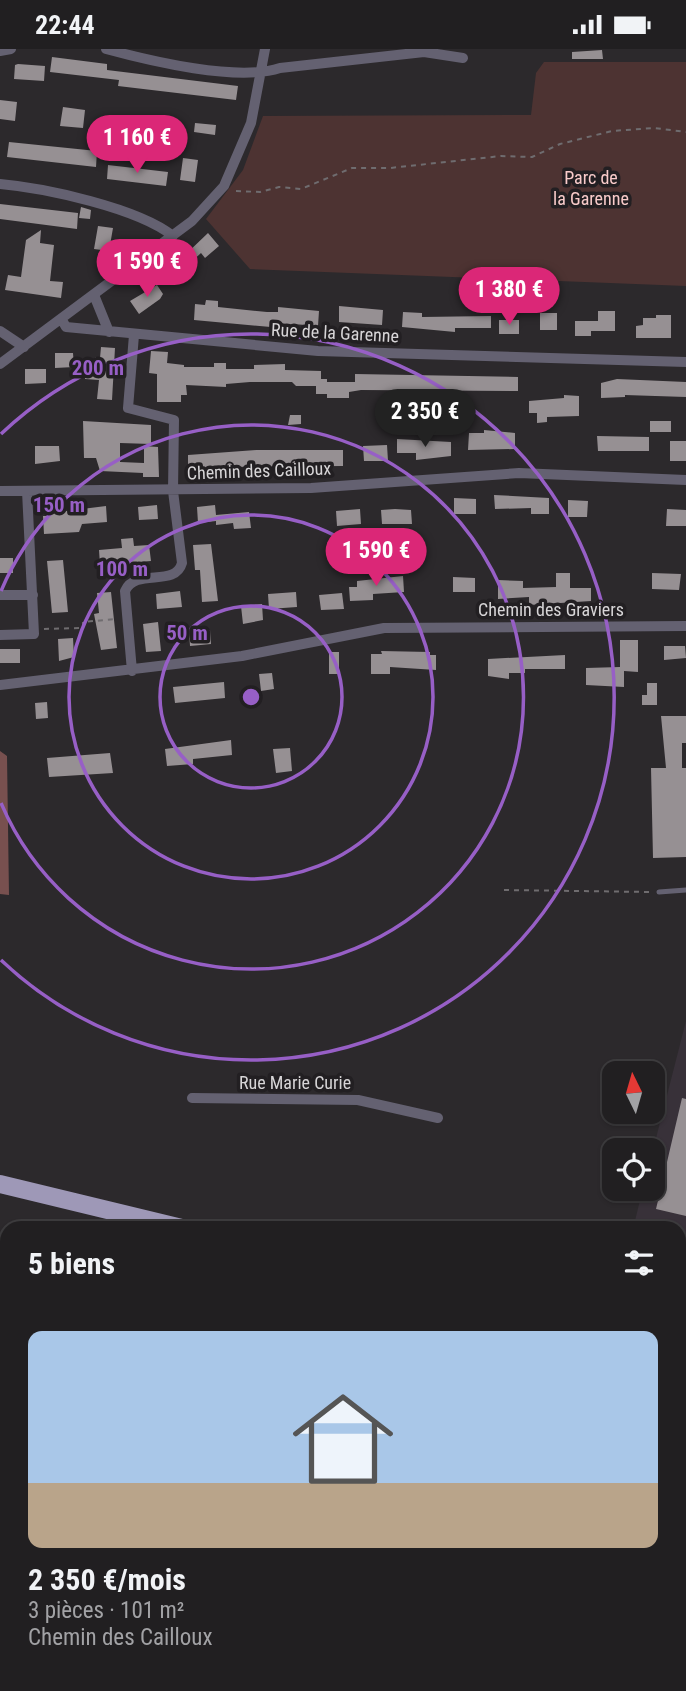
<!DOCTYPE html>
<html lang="fr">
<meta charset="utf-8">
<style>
body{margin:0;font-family:"Roboto Condensed",sans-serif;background:#29272a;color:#f1f3f6;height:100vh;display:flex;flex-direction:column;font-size:26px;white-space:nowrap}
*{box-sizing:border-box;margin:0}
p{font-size:23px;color:#a2a2a5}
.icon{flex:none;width:38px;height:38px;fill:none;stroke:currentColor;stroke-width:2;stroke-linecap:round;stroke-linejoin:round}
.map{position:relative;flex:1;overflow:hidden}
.side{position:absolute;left:0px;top:1172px;width:686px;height:471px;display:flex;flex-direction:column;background:#211f21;border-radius:21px 21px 0 0;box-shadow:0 2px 5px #0004,0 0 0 2px #3e3d3f}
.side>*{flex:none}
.needle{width:46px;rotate:355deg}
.fabs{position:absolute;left:602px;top:1012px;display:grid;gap:14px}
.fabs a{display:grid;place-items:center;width:63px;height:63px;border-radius:14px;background:#211f21;box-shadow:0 2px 5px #0004,0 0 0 2px #3e3d3f;font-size:35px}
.price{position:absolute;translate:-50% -60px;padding:0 16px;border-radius:24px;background:#db2777;color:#fff;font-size:23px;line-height:46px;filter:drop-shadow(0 2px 4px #0008)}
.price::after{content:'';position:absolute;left:50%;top:42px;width:21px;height:16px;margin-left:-10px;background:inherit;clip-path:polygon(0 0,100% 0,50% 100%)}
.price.on{background:#222;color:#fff}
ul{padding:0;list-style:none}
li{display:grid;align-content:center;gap:14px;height:371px;padding:0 28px}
li span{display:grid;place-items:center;height:217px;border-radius:14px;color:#555}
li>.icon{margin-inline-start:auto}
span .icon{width:126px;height:126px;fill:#fffc;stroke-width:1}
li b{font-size:30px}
h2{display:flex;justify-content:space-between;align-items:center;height:84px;padding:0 28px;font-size:30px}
.status{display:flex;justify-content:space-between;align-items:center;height:49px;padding:0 35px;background:#211f21;direction:ltr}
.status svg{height:19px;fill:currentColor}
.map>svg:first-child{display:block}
.built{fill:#383139}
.green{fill:#4d3332}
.forest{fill:#78504f}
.building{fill:#969093}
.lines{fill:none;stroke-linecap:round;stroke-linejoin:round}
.path{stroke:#6f6c6f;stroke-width:2;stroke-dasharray:5 5;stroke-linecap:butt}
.service{stroke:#646171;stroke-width:5}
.minor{stroke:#646171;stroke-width:10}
.primary{stroke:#9e98b7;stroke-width:18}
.ring{fill:none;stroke:#975fc6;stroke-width:3.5}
.labels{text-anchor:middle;stroke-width:7;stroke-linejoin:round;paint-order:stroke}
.park-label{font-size:18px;fill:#f8cbca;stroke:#221f22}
.street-label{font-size:18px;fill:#d7d5d7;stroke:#221f22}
.centre{fill:#975fc6;stroke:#221f22;stroke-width:3.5}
.ring-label{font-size:21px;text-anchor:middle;font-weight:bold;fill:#975fc6;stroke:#221f22;stroke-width:7;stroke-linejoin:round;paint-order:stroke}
</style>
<div class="status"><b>22:44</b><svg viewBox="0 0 49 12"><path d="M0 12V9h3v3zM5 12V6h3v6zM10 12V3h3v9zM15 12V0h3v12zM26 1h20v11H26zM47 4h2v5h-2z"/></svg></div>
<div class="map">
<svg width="686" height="1642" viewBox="0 0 686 1642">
<rect width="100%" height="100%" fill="#2c292c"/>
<path class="built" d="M686,972V1287L679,1286V1180H633L643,1139H653V1101Z"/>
<path class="green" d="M544,13H686V237L250,220L206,170L243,121L263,67L531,66L536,24Z"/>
<path class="forest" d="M0,702L7,707L9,846L0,845Z
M0,1527L7,1528V1578L0,1581Z
M232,1636H443L444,1642H231Z"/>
<path class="building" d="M602,1L603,10H572V3Z
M52,8L107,15V21L238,37L236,51L118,37L119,31L50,23Z
M18,15L45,17L44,32L14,30L15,16Z
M0,51L17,53L15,72L0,70Z
M63,58L85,61L83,79L60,77Z
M128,66L154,69L152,88L125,85Z
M195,74L216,76L215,86L194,83Z
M9,93L97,102L96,118L7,108Z
M183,109L198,111L195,133L180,131Z
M108,116L168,123L166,137L107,130Z
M0,155L78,164L77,180L0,170Z
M81,158L91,161L90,170L79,169Z
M98,177L113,179L109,202L94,200Z
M41,181L40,194L54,196L50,232L63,233L61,249L5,241L8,226L21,228L26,191Z
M208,184L219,197L205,209L201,204L175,228L164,217L176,206L181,204L184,207Z
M157,236L163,245L160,250L139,265L130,252Z
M206,251L218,252V258L267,263H278V258L319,262L318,277L293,275V280L194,271L195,255L205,256Z
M339,257L383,261L382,276L339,273Z
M598,262H615V282H591V287H575V272H598Z
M403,263L422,264V268L491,267V279H455V283L402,278Z
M540,264H557V281H540Z
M656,266H671V289H636V277L643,276V269H656Z
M499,271H519V285H499Z
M101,298L115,299L112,351L97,350L99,331L85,330V319H94L95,308L100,309Z
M151,302L168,303L167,314L184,316V318H214V314H226V320H254V316L285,315V321L321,322V330H327V333H355V325L518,328V342L361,341L349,343V349H327V345H316V337H296L292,333H250L226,335V338L186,336L187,346H181V353H157V325L149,324Z
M55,304H73L74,318L55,319Z
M25,320H46V334L25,335Z
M617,330L686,333V348L625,346V348L601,349V334Z
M564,346L579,347V367L547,368V373L537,374V364H529V352L564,349Z
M290,366H301V375L288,376Z
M83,372L151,376V395L120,394V413L144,414V397L158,398L159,428H143V424L100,422L96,409H84Z
M650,372H671V383H650Z
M484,381L515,384V400L468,401L469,384H484Z
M597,387L649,388V402H598Z
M397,390L451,393V407L416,411V404H397Z
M670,392H686V412H670Z
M387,396L388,412H364L363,397Z
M35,397H59L60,412L35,415Z
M256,401H343V417L223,418V424L188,420V406Z
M494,446L549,449V465H531V459L495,460Z
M454,449L476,450V465H454Z
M568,451L588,452L587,468H568Z
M64,455L66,462L106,457L107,473L82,475L79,483L44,485L43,467H51L52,456Z
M157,456L158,470L139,471L138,458Z
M215,456L216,466L249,463L251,479L234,480L233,474L216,476V472L198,474L197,458Z
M360,460L361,475L337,477L336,462Z
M395,460L411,461L412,475H382L381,461Z
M667,460L686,461V477H666Z
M133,489L134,497L149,496L151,512L100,516L99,501L122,499L121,490Z
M211,495L218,552L202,553L200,521H195L193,496Z
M0,509H13V524H0Z
M63,511L68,563L52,564L47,512Z
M556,524H570V539H591V552L529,556V548L498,550V531L523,532V539L556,538Z
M652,524L681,525L679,541L652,540Z
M403,527L404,543L373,545V551L350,552L349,538H357V532Z
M453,528L475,529V543H453Z
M180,542L182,558L157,560L156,545Z
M111,543L117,599L101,601L94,565L99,564L97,544Z
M296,543L297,558L269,560L268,545Z
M342,544L344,560L321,561L319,546Z
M262,555L263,571L243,575L241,557Z
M158,573L161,602L146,603L143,575Z
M210,581L211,595L190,597L189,582Z
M73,589L74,608L59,612L58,590Z
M620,591H638V623L624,622V638L586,636V619L620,618Z
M664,597H685L686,609L664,611Z
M0,600H20V614H0Z
M381,602L430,603V606H436V621L390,618V625H371V605H382Z
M329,603H339V625H329Z
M565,606V620H525V624H509V630L488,627V610Z
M272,624L274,640L261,642L259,625Z
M224,633L225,649L175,654L173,638Z
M647,634H657V656H642V646H647Z
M47,653L48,669L36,670L35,654Z
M661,667H686V694H682V719H686V808L653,809L651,719H666Z
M231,691L232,706L193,710V715L167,717L165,700Z
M290,699L292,722L276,724L273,700Z
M110,704L113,724L49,728L47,709Z
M682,1049L686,1050V1167L656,1160Z"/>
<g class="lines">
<path class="path" d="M236,142L260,143L279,138L301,140L352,119H390L501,107L532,108L560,95L612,82L654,79L686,83
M44,580L83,579V573L116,570
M504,841L650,843"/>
<path class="service" d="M659,843L686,841"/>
<path class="minor" d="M106,0C150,12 238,33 280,19L424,3L463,9
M0,2L11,0
M0,135C45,139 138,159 173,187
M94,246L109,283
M62,271L66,278L318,302L686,313
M0,282L24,298
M0,315L192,172L224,137L251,74L265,0
M0,442L311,439L519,424L686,431
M0,546H33
M0,586L34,585L27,442
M132,622L125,542C136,518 175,539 182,514L173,442L174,371L128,359L134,286
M0,636L242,607L384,579L686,577
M192,1049L358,1051L438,1069"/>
<path class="primary" d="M0,1135L186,1180
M679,1296L686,1298"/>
</g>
<g class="ring">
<circle cx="251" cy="648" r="91"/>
<circle cx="251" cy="648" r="182"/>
<path d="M1 542A272 272 0 1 1 1 754"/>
<path d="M1 385A363 363 0 1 1 1 911"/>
</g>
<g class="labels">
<g class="park-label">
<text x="591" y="135">Parc de<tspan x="591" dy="21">la Garenne</tspan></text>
</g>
<g class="street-label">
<text transform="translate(335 284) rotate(3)" y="6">Rue de la Garenne</text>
<text transform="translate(259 422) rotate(-2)" y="6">Chemin des Cailloux</text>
<text x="551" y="567">Chemin des Graviers</text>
<text x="295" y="1040">Rue Marie Curie</text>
</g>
</g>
<circle cx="251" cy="648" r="10" class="centre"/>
<g class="ring-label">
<text x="98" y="326">200 m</text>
<text x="59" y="463">150 m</text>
<text x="122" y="527">100 m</text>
<text x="187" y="591">50 m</text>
</g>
</svg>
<div class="fabs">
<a><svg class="needle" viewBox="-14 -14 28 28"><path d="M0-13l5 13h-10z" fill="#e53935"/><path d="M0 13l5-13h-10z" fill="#a2a2a5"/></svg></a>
<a><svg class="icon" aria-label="locate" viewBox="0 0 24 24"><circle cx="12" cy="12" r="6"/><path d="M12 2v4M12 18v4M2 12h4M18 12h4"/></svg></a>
</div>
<b class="price" style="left:137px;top:126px">1 160 €</b>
<b class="price" style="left:147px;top:250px">1 590 €</b>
<b class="price" style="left:509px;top:278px">1 380 €</b>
<b class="price on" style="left:425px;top:400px">2 350 €</b>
<b class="price" style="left:376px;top:539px">1 590 €</b>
<section class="side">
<h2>5 biens<svg class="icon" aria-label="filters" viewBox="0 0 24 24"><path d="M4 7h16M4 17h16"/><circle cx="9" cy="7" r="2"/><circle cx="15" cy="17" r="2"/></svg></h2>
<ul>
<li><span style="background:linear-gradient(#a9c7e8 70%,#b9a48a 0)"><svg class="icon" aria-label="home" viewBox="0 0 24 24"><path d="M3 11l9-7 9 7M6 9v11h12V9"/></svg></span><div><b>2 350 €/mois</b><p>3 pièces · 101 m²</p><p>Chemin des Cailloux</p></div></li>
</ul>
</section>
</div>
